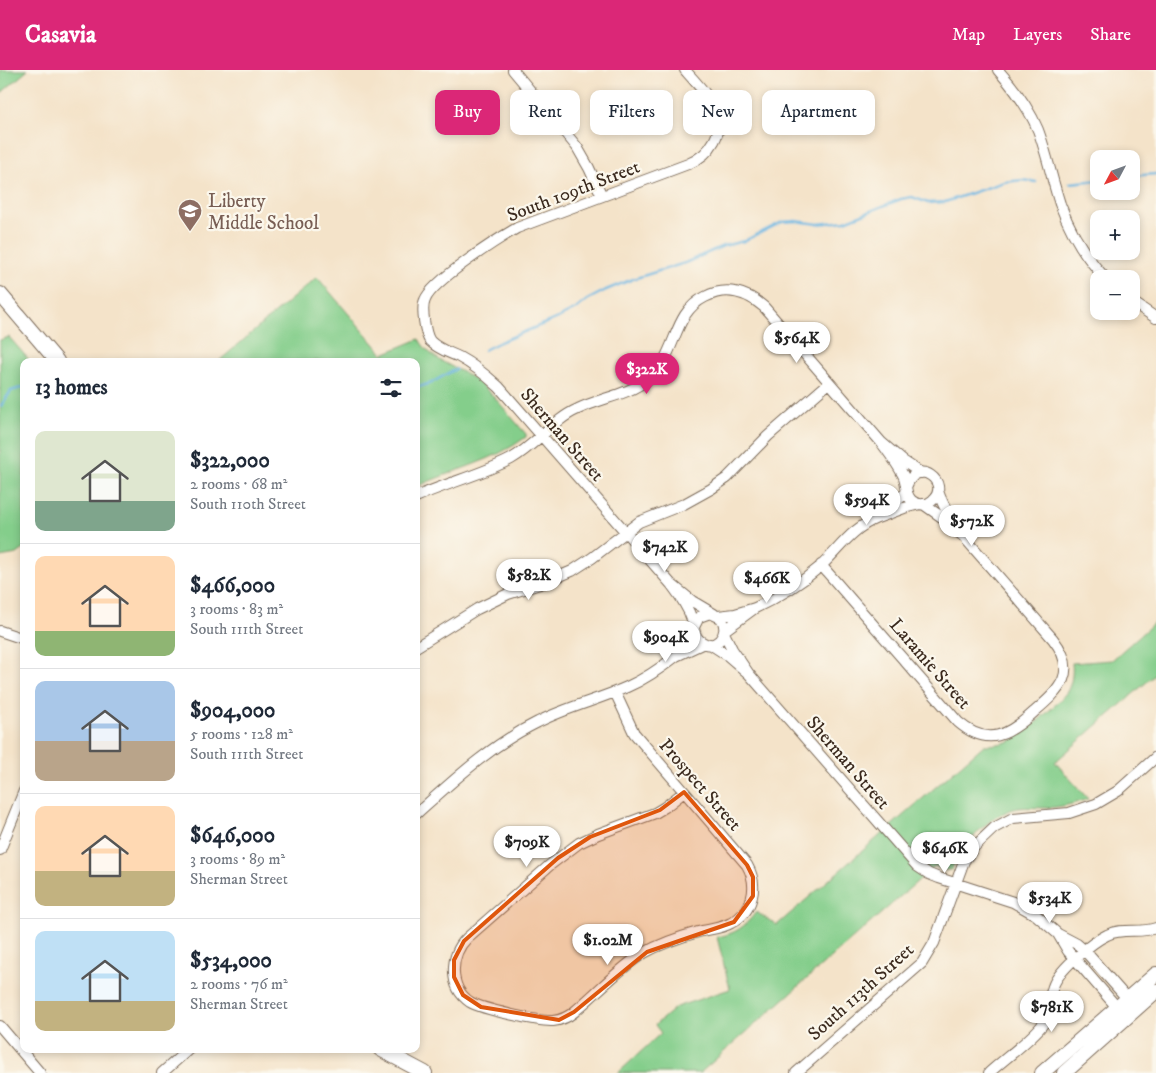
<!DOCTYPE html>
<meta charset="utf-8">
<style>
body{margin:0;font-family:"IM FELL DW Pica",serif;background:#f2f2f3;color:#1f2937;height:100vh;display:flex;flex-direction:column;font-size:19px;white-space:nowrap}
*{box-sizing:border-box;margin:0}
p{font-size:16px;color:#747a83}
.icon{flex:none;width:28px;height:28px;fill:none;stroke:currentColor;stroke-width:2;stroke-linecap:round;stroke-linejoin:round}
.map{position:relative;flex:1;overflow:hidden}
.side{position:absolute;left:20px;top:288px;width:400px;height:695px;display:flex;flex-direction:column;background:#fff;border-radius:10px;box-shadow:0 2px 8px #0003}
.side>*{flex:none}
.top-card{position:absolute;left:435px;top:20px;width:475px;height:45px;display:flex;gap:10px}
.needle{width:32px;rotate:229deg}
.buttons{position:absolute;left:1090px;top:80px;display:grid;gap:10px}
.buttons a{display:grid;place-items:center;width:50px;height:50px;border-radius:10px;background:#fff;box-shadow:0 2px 8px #0003;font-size:25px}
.price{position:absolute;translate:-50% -42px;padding:0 11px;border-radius:18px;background:#fff;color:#222;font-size:16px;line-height:32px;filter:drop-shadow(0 1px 2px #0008)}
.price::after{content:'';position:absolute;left:50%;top:30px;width:15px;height:11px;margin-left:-8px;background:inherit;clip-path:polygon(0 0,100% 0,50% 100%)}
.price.current{background:#db2777;color:#fff}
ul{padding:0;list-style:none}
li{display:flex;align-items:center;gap:15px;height:125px;padding:0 15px}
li+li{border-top:1px solid #e0e1e3}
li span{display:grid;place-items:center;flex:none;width:140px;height:100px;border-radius:10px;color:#555}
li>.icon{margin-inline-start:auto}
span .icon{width:60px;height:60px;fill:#fffc;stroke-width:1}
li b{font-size:21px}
h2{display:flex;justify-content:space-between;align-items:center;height:60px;padding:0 15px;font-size:21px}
.pill{padding:0 18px;border-radius:10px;background:#fff;box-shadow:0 2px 8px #0003;font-size:18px;line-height:45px}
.pill.current{background:#db2777;color:#fff}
header{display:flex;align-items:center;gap:30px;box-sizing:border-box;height:70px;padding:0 25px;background:#db2777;color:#fff}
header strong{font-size:24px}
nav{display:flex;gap:28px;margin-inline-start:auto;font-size:18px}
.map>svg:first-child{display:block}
.green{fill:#84ce8b;stroke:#607c54}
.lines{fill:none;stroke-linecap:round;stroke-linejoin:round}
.stream{stroke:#67b3e0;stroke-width:2.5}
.street-casing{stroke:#7c6b5a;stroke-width:12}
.secondary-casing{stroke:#7c6b5a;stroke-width:16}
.street{stroke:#fff;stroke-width:10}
.secondary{stroke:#fff;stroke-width:14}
.marked{fill:#df570d;fill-opacity:0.2;stroke:#df570d;stroke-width:4;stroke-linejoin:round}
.labels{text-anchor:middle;stroke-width:4.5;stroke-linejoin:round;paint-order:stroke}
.street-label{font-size:19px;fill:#3b2a1e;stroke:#fbf7ec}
.education-label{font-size:19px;fill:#785e54;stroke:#fbf7ec;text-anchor:start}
</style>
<header>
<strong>Casavia</strong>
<nav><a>Map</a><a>Layers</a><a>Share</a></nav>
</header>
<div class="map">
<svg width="1156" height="1003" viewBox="0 0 1156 1003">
<rect width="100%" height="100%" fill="#fbf7ec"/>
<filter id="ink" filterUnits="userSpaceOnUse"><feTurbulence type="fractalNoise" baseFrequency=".02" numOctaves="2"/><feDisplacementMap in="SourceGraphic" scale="10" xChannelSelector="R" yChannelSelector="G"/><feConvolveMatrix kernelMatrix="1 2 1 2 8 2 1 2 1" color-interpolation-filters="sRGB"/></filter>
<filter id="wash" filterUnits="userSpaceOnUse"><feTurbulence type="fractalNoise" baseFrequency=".0096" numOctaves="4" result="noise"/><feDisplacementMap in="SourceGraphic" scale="20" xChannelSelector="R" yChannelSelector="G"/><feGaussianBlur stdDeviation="1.12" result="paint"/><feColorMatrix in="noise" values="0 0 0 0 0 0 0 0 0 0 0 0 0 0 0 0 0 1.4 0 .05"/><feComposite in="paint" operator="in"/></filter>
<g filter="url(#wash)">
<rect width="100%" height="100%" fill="#f4e3c9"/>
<path class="green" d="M0,0H28L0,24Z
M317,207L383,284L419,269C432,293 458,296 478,312C496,327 511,347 526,364V367C495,391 452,400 416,417V291H219Z
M9,267L30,291H24V479L17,484L0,487V270Z
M1156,551V604L1055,692L1088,729C1074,734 1061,737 1046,738C1037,738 1028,737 1018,738C989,744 964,774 951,800H945L935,796L700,1003H618L661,963L655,955L676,937L730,919L717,867C735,864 745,857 756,842L777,855L984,675C993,675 1002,674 1010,671C1023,665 1061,632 1068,620C1072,611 1073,603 1072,593L1112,590Z"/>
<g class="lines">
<path class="stream" d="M1131,106L1156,104
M1070,113L1099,110
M484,280L500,272L558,248L576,239L587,230L606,220L633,209L685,193L723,176L744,171L782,152L796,151L818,154L845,151L901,129L912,127L928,133L945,132L1004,112L1023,110L1036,112
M416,318L431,313L456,299
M1,336L11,321L24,317"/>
</g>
</g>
<g filter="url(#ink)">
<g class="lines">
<defs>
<path id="street" d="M513,0L577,77L589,98L602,126
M998,0C1014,18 1029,38 1038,60C1047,84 1052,110 1060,134C1070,161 1086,188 1106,209
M1131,231L1156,248
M907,415C918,387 951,413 933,430C929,434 924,435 919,434C915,433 911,431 909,427C905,421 907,412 903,405C897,393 889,383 881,372L903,391L921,403
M907,422L877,448L904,438L920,434
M416,427C447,413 483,404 511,389C536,375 553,350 578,339C601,328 628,325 648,309C678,286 671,244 705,227C726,216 747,222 764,237L881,372
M923,434L943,448L964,467C955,453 943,438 938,421
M821,495L958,652C988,678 1009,665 1034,642C1060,620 1079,602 1053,569L964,467
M671,514L499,317C487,306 474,295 459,287C449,282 439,280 430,271C425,264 421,238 425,230C432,211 498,169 517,158L688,94C710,85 727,61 714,37C707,23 695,12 685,0
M755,538C779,527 801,513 821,496C841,477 851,459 877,448
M718,546L735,544L755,538L725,560
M694,557L699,547L710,543L721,548C732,565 713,583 699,570C694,565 694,558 693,552C688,537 680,526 671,514L692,531L714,544
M0,561L24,569
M694,561L676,586L704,573
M710,574L727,585L749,604L732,579L724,563
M416,577L477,539L508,524L546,512L572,501L592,488L639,452L684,434L711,419L727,408L768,366L829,313
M749,604L917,796L929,804L939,808L1013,832L1036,845L1058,864
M615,622L634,663L747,795C759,816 753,842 731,853C721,859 708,859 698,862C680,867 660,874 644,883C619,898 597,923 574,942C568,947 561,950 553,951C539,952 482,939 470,932C448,917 450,885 467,868L550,795L579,773L598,764L655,743L665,737L684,722
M416,744C455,709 491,675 538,652C567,637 598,630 627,617C645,609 661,598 676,586
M0,780L24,721
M1121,942L1068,881L1058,864L1077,874L1085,881L1131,933
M0,956L40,1003
M162,1003L189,979
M796,1003L922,893L934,873L964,791L974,777L994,758L1013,748L1069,743L1096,734L1118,721L1156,687
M989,1003C1003,990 1032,969 1043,954C1051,941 1048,927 1054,914C1061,898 1092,872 1107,865C1122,857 1140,864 1156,858"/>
<path id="secondary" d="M0,224L57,291
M380,979L425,1003
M1042,1003L1156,904
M1064,1003L1156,921"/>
</defs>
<use href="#street" class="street-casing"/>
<use href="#secondary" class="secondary-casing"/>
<use href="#street" class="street"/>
<use href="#secondary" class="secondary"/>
</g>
</g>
<path class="marked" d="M684,722L747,795L753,807V826L734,852L647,882L574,942L559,950L481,937L463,925L454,907V890L464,871L558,788L590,767L660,740Z"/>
<defs>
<symbol id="school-pin" viewBox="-11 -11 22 30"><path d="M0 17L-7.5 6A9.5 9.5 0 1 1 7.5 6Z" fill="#8d6e63" stroke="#fbf7ec"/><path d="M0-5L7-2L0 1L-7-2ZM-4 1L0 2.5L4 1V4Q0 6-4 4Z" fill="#fff"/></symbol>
</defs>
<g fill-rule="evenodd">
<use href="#school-pin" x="176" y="127" width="28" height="38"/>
</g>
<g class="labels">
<g class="street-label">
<text transform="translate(573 120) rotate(-21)" y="7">South 109th Street</text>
<text transform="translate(563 364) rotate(49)" y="7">Sherman Street</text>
<text transform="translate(931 593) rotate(49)" y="7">Laramie Street</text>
<text transform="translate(849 692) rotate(49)" y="7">Sherman Street</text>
<text transform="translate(701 714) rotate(49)" y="7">Prospect Street</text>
<text transform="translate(860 921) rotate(-42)" y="7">South 113th Street</text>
</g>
<g class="education-label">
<text x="208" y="137">Liberty<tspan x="208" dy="22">Middle School</tspan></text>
</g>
</g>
</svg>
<div class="buttons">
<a><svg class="needle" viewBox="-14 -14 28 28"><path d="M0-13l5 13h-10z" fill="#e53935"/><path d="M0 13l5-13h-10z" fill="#747a83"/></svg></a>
<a>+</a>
<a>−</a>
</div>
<b class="price" style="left:797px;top:294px">$564K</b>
<b class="price current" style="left:647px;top:325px">$322K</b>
<b class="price" style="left:867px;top:456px">$594K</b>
<b class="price" style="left:972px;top:477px">$572K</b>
<b class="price" style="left:665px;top:503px">$742K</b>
<b class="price" style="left:529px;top:531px">$582K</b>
<b class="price" style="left:767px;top:534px">$466K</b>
<b class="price" style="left:666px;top:593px">$904K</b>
<b class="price" style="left:527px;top:798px">$709K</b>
<b class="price" style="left:945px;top:804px">$646K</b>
<b class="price" style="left:1050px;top:854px">$534K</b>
<b class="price" style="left:608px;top:896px">$1.02M</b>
<b class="price" style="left:1052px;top:963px">$781K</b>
<div class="top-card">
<a class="pill current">Buy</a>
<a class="pill">Rent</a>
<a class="pill">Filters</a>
<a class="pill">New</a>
<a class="pill">Apartment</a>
</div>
<section class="side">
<h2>13 homes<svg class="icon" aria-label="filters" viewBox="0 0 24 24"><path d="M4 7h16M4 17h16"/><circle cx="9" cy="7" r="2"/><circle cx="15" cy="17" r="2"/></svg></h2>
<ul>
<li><span style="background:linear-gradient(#dfe7d0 70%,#7fa58c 0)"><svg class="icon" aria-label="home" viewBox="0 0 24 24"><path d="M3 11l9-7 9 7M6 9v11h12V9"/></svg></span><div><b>$322,000</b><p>2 rooms · 68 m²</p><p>South 110th Street</p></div></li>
<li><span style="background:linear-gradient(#ffd9b3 75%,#8fb573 0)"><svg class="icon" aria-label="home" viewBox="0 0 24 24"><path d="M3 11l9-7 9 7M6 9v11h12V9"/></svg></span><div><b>$466,000</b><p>3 rooms · 83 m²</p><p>South 111th Street</p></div></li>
<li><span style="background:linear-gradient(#a9c7e8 60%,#b9a48a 0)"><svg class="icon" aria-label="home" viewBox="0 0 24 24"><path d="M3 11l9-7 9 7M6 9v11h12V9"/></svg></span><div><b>$904,000</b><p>5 rooms · 128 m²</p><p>South 111th Street</p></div></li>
<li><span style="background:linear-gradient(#ffd9b3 65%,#c2b280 0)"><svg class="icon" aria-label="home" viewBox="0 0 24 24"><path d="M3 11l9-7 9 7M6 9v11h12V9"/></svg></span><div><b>$646,000</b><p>3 rooms · 89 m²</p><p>Sherman Street</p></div></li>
<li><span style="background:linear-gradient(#bfe0f5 70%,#c2b280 0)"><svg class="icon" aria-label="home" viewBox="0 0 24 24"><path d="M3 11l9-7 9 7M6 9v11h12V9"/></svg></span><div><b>$534,000</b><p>2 rooms · 76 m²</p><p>Sherman Street</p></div></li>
</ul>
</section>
</div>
